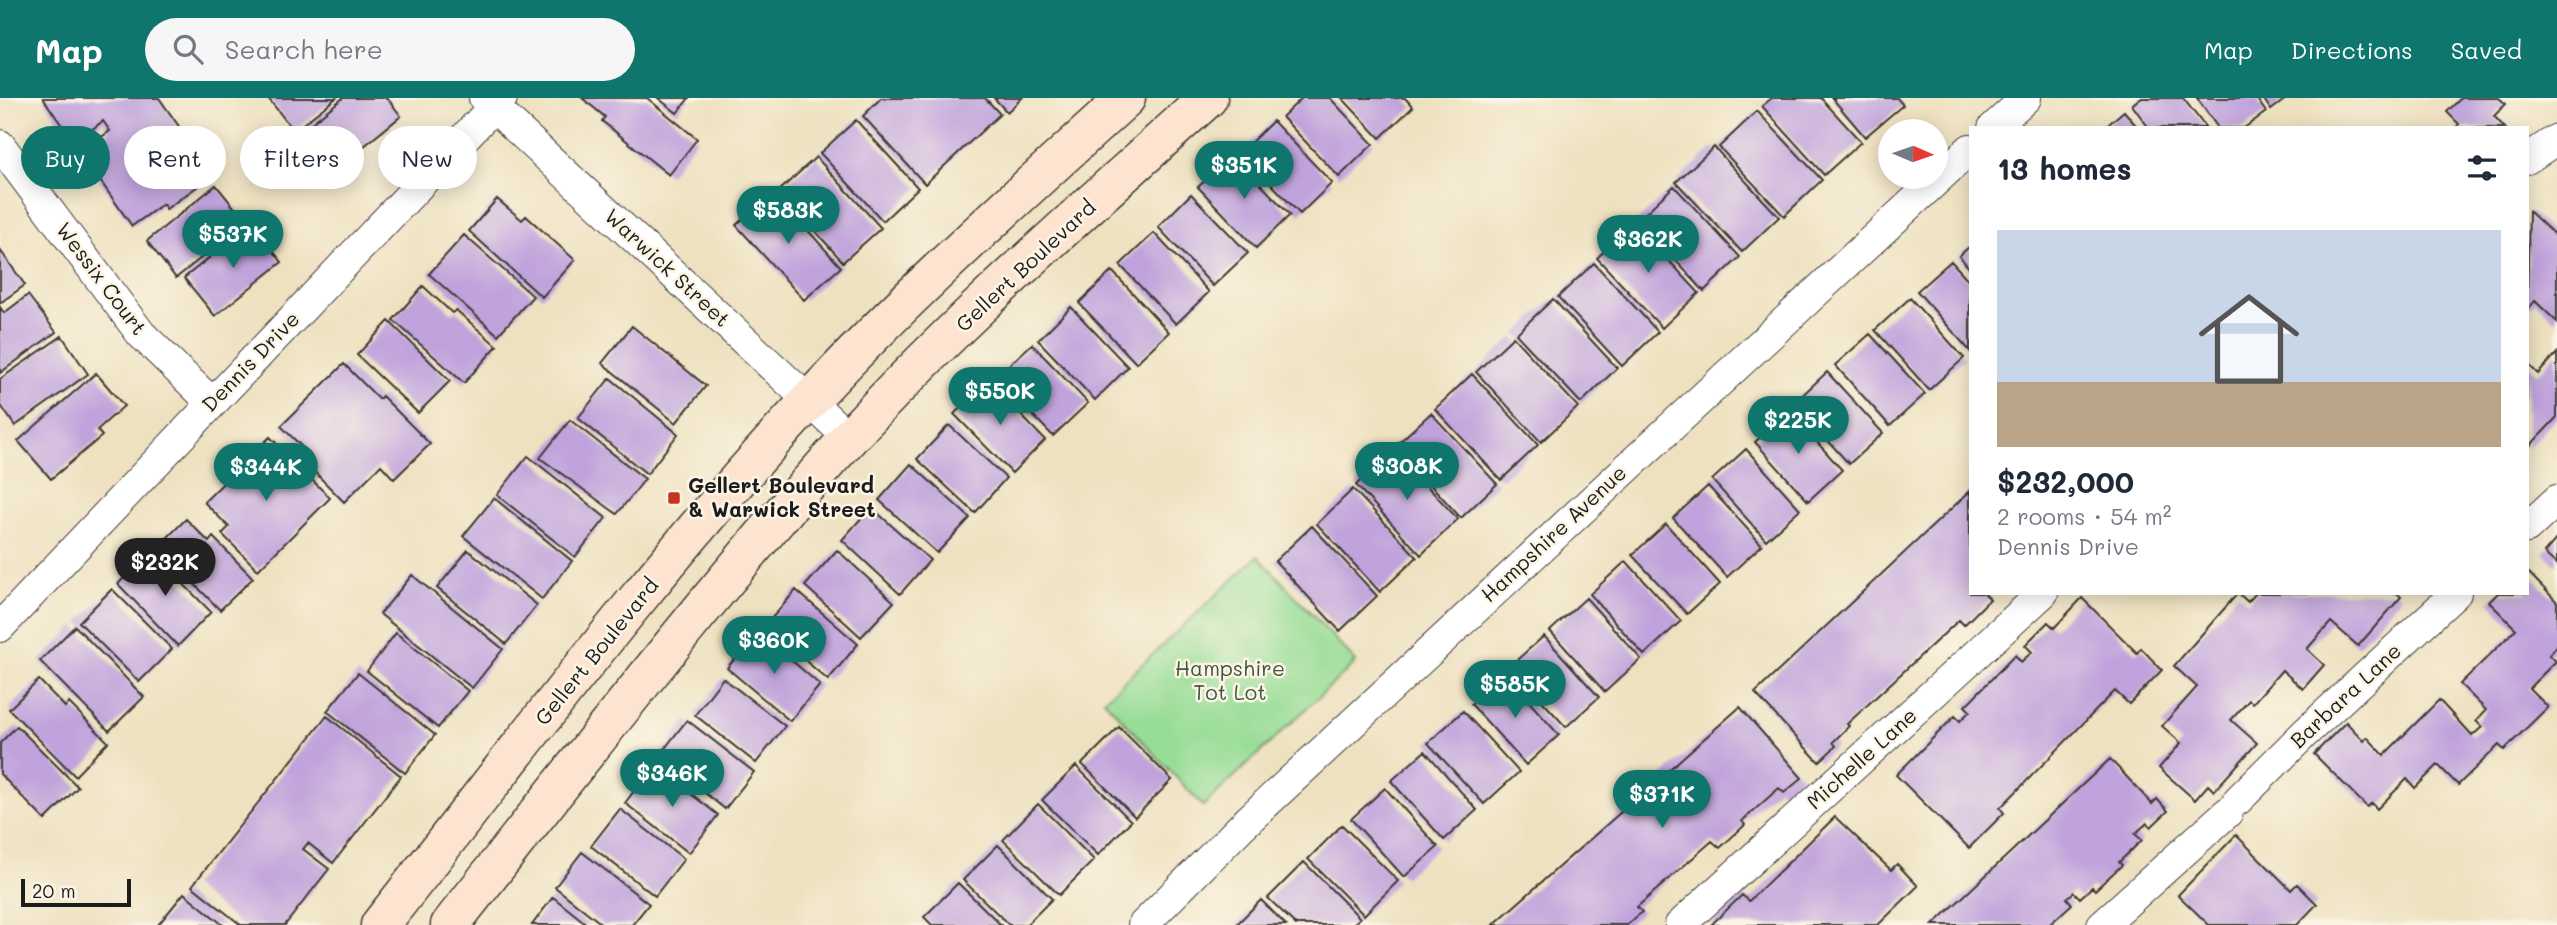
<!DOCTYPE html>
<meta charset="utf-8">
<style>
body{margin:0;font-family:Mali,sans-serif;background:#f6f6f7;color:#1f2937;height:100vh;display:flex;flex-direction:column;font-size:26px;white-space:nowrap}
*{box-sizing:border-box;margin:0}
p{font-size:23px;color:#747a83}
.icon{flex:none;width:38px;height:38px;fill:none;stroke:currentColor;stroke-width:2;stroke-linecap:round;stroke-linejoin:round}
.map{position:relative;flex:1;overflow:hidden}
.side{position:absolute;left:1969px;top:28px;width:560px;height:469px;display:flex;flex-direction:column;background:#fff;border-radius:0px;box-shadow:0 4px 18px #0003}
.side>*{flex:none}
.hud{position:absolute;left:21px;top:28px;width:665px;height:63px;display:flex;gap:14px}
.needle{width:46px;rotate:92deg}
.controls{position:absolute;left:1878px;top:21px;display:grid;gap:14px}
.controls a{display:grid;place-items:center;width:70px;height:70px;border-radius:50%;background:#fff;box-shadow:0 4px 18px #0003;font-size:35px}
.scale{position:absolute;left:21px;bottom:18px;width:110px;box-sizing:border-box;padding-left:7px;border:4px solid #1c1c1c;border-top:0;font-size:19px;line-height:24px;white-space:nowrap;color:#1c1c1c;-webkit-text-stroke:5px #fcf5e5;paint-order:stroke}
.price{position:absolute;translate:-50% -60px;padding:0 16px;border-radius:24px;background:#0f766e;color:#fff;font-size:23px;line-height:46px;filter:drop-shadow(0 2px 4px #0008)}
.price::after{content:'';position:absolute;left:50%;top:42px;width:21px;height:16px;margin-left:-10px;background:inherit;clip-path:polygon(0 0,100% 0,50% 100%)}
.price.on{background:#222;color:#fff}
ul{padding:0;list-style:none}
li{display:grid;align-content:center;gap:14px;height:371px;padding:0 28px}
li+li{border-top:2px solid #e0e1e3}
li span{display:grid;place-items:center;height:217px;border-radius:0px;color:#555}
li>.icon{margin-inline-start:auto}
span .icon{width:126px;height:126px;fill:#fffc;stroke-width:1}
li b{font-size:30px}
h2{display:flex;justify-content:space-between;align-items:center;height:84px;padding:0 28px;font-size:30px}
.tag{padding:0 24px;border-radius:32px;background:#fff;box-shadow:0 4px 18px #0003;font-size:24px;line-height:63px}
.tag.on{background:#0f766e;color:#fff}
header{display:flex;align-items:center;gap:42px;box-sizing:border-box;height:98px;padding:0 35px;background:#0f766e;color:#fff}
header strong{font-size:33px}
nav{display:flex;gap:38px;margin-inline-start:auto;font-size:24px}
.search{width:490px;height:63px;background:#f6f6f7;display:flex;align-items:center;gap:18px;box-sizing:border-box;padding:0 24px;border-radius:38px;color:#747a83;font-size:26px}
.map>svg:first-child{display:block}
.green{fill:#97dd96;stroke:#5a7c59;stroke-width:2}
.building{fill:#c0a3dc}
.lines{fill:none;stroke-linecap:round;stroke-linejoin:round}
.minor-casing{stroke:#3c3a35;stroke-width:32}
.secondary-casing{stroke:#3c3a35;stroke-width:41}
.minor{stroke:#fff;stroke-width:30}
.secondary{stroke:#fde4d0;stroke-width:38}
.poi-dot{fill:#c8321e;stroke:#fcf5e5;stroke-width:2.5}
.labels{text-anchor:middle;stroke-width:5;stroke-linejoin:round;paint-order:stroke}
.street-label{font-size:21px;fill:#1c1c1c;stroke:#fcf5e5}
.poi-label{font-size:21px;font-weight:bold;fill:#1c1c1c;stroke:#fcf5e5;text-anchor:start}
.park-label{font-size:21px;fill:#415641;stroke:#fcf5e5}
</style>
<header>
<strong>Map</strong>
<div class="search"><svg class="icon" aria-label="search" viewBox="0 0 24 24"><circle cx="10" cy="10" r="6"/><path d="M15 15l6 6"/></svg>Search here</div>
<nav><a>Map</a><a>Directions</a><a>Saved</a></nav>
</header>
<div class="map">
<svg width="2557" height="827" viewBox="0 0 2557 827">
<rect width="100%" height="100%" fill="#fcf5e5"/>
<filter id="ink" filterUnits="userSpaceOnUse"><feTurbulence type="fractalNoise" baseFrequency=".0143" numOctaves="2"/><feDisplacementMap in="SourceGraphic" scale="14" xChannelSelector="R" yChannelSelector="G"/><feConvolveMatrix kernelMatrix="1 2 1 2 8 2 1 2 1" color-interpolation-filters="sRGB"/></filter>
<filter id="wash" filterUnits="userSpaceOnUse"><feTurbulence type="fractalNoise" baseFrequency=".00686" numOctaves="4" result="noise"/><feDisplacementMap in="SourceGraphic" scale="28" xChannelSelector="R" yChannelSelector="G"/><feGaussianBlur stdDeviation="1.57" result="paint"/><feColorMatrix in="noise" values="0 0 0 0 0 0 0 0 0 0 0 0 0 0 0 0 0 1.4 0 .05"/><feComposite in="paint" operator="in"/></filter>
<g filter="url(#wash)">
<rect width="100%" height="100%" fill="#eee1c0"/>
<path class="green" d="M1258,458L1356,564L1203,708L1104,602Z"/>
<g id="blocks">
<path class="building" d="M43,0H159L183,34L188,30L219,73L166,111L163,106L132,128L80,54L110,33L103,23L74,45Z
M268,0H336L294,33Z
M343,0H387L401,18L321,83L289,43Z
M582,0H647L697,41L669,77L602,23L605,19Z
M658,0H689L677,15Z
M881,0H985L1000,16L925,86L863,18Z
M994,0H1022L1007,14Z
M1302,0H1330L1373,46L1339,79L1282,19Z
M1342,0H1405L1413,9L1380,40Z
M1772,0H1821L1861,44L1824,77L1762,8Z
M1832,0H1897L1903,7L1865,39Z
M2140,0H2183L2206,30H2149L2132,7Z
M2197,0H2256L2266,14L2244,30H2218Z
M2263,0H2287L2271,12Z
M2461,0H2499L2506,6L2494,18L2505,30H2456L2459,26L2447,14Z
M1757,13L1822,82L1784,118L1719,49Z
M2124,13L2138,30H2104Z
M856,22L918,90L883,123L820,55Z
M1273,23L1332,85L1300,116L1241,54Z
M1714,49L1779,119L1742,154L1676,84Z
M1233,57L1290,117L1256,150L1198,89Z
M816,59L881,130L843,164L779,93Z
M216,87L246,124L176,180L147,143Z
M1674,88L1740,159L1704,193L1638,122Z
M773,94L841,169L804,202L736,127Z
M1191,96L1248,155L1213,188L1158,129Z
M497,101L522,122L526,118L575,162L542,199L469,133Z
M2529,113L2557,139V224L2535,203L2527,212Z
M1634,125L1699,195L1662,230L1597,160Z
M251,126L282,164L215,218L184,180Z
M1154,135L1209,194L1176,226L1120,167Z
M464,137L533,198L498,237L429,176Z
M1970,148V171L1959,158Z
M0,152L25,187L0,205Z
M1951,163L1970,184V253L1917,193Z
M1594,165L1658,234L1622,268L1558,199Z
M1112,173L1169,234L1136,265L1079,205Z
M423,188L452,215L456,212L497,248L464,285L393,222Z
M28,197L56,234L0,275V209L4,215Z
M1910,200L1964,260L1929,292L1875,232Z
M1553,201L1617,270L1581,305L1516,236Z
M1071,209L1128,269L1095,302L1038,242Z
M389,223L450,283L418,315L357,257Z
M632,228L706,288L676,325L602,265Z
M1870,236L1925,296L1890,328L1835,267Z
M62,238L88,276L15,328L0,306V281Z
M1513,239L1578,309L1541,344L1476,274Z
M1032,246L1088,305L1053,338L996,279Z
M2557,255V319L2527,351V265L2538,276Z
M344,266L379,301L382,298L430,346L394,381L381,367L344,404L298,357L304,351L281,328Z
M1827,274L1883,335L1849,366L1794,305Z
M96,275L124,308L97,332L102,338L51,381L18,343Z
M1472,276L1538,347L1501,382L1435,311Z
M610,280L678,336L647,376L578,320Z
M988,283L1045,342L1012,375L954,316Z
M1789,313L1842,372L1808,403L1755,344Z
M1431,315L1497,386L1461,420L1395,348Z
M570,322L645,381L617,416L540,360Z
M949,327L1006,380L975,415L917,361Z
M270,339L330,400L258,472L222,436L229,429L204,404Z
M1746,351L1800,411L1766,442L1712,382Z
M1393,352L1458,421L1421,457L1356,387Z
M528,358L606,420L575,459L497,397Z
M911,366L970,420L937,455L879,402Z
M1708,388L1762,447L1727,479L1673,420Z
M1353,391L1417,459L1380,494L1317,426Z
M1970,393V495H1984L1990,501L1964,527L1959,522L1847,626L1849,628L1833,644L1836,648L1819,664L1755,595Z
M494,400L572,463L542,501L463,438Z
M871,409L930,462L900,496L842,442Z
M186,421L209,444L213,439L253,480L220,512L158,449Z
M1666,426L1720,486L1687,516L1632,457Z
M1312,428L1377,498L1340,533L1275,463Z
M2557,440V467L2544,455Z
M468,452L537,507L506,546L437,490Z
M837,452L894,504L861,539L805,488Z
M151,453L211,514L178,548L118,486Z
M1626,463L1681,523L1644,557L1590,496Z
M2527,473L2557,504V548L2549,557L2556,563L2529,590L2548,609L2504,652L2499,647L2458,687L2438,667L2415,690L2407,681L2377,711L2372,705L2367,709L2314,656L2346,624L2364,643L2367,639L2384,657L2439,602L2472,638L2482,629L2476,623L2486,612L2460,586L2516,531L2489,504L2498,495H2527Z
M412,477L503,551L472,590L380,516Z
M112,491L172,551L139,584L79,524Z
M796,492L858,546L828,582L765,528Z
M2238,495L2248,504L2256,495H2397L2401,499L2358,548L2331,524L2307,551L2324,567L2303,591L2282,572L2253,605L2249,602L2231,622L2257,645L2214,693L2208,687L2195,702L2159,670L2181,645L2162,628L2197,589L2174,568Z
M1586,500L1641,561L1605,594L1550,533Z
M2082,500L2137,555L2141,550L2162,572L2129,606L2115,593L2000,710L2004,715L1969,750L1896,677L1955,618L1960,623L1970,613L1965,608L2015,557L2021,564L2032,554L2025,547L2048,524L2054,530Z
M75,528L144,599L109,633L40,563Z
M758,533L820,587L790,623L727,570Z
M396,535L468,593L438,630L367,573Z
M1544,538L1599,599L1566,629L1510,568Z
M358,575L435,637L405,675L327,613Z
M1504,576L1559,637L1526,667L1471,606Z
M723,580L785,628L756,665L695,617Z
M39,582L65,609L69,605L108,644L75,678L9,611Z
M1740,609L1802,680L1784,695L1779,690L1742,723L1745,727L1720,750L1712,743L1637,809L1642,814L1627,827H1493Z
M1463,613L1519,674L1484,706L1428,645Z
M327,618L401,678L333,765L308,745L303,751L329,771L285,827H241L192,788Z
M687,622L754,674L725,711L659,658Z
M17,628L78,689L45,722L0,676V645Z
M1119,629L1172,682L1135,719L1082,666Z
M1425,653L1477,712L1444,742L1391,683Z
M2110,661L2152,706L2157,701L2168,713L2151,729L2147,725L2135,736L2142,742L2119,764L2122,767L2095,792L2092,789L2080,800L2074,794L2067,800L2072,806L2049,827H1933Z
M654,667L718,717L689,755L625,705Z
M1076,668L1131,723L1098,757L1042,702Z
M1385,690L1438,749L1404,779L1351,721Z
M1038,706L1094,762L1059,797L1003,742Z
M620,711L684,761L655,798L591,748Z
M1835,719L1891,772L1897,766L1918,788L1878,827H1711L1742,797L1749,803Z
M1342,727L1398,783L1364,817L1308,761Z
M2236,737L2291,792L2297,786L2317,806L2297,827H2209L2178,797Z
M998,747L1052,801L1026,827H1009L963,782Z
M582,754L649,806L632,827H603L555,789Z
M1304,764L1360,820L1352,827H1296L1268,800Z
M958,785L1001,827H932L924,819Z
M184,795L223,827H158Z
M553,799L588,827H532Z
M1261,802L1286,827H1236Z"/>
</g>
</g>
<g filter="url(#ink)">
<use href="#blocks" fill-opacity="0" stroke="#3c3a35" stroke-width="2"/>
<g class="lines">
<defs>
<path id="minor" d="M484,0L849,340
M1993,30L2026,0
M0,47L141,236L212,305
M2527,61L2557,41
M2527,430L2557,402
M0,529L502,0
M2238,702L2305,635L2456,495
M1143,827L1243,727L1970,51
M1680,827L2043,495
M2102,827L2228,714"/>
<path id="secondary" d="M380,827C520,650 656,467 810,302C909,195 1019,98 1126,0
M450,827C580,663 707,497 847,342C959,220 1086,111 1208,0"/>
</defs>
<use href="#minor" class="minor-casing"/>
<use href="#secondary" class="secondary-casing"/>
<use href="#minor" class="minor"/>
<use href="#secondary" class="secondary"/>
</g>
</g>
<rect class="poi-dot" x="667" y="393" width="14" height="14" rx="3.5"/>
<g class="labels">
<g class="street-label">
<text transform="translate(1026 168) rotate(-43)" y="7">Gellert Boulevard</text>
<text transform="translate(667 170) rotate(43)" y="7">Warwick Street</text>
<text transform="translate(101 181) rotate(53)" y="7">Wessix Court</text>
<text transform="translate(251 264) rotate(-46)" y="7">Dennis Drive</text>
<text transform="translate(1554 436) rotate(-43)" y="7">Hampshire Avenue</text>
<text transform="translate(597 554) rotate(-51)" y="7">Gellert Boulevard</text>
<text transform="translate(2346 598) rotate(-43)" y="7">Barbara Lane</text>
<text transform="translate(1862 661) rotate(-42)" y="7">Michelle Lane</text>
</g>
<g class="poi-label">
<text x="688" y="395">Gellert Boulevard<tspan x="688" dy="24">&amp; Warwick Street</tspan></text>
</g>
<g class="park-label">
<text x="1230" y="578">Hampshire<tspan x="1230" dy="24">Tot Lot</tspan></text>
</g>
</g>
</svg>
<div class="controls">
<a><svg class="needle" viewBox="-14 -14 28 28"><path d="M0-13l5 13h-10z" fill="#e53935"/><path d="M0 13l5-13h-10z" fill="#747a83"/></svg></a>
</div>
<div class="scale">20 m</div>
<b class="price" style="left:1244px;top:103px">$351K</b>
<b class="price" style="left:788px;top:148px">$583K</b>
<b class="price" style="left:233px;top:172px">$537K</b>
<b class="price" style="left:1648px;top:177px">$362K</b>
<b class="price" style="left:1000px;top:329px">$550K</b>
<b class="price" style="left:1798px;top:358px">$225K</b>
<b class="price" style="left:1407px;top:404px">$308K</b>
<b class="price" style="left:266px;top:405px">$344K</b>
<b class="price on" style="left:165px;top:500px">$232K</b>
<b class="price" style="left:774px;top:578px">$360K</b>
<b class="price" style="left:1515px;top:622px">$585K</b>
<b class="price" style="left:672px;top:711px">$346K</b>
<b class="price" style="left:1662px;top:732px">$371K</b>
<div class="hud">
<a class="tag on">Buy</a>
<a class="tag">Rent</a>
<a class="tag">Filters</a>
<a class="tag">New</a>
</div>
<section class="side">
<h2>13 homes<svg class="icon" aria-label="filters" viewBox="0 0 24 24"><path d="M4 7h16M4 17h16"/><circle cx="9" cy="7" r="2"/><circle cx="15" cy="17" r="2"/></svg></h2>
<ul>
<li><span style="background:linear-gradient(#c9d6e8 70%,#b9a48a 0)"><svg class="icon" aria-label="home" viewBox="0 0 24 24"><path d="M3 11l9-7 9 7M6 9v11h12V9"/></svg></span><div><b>$232,000</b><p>2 rooms · 54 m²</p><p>Dennis Drive</p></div></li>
</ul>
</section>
</div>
